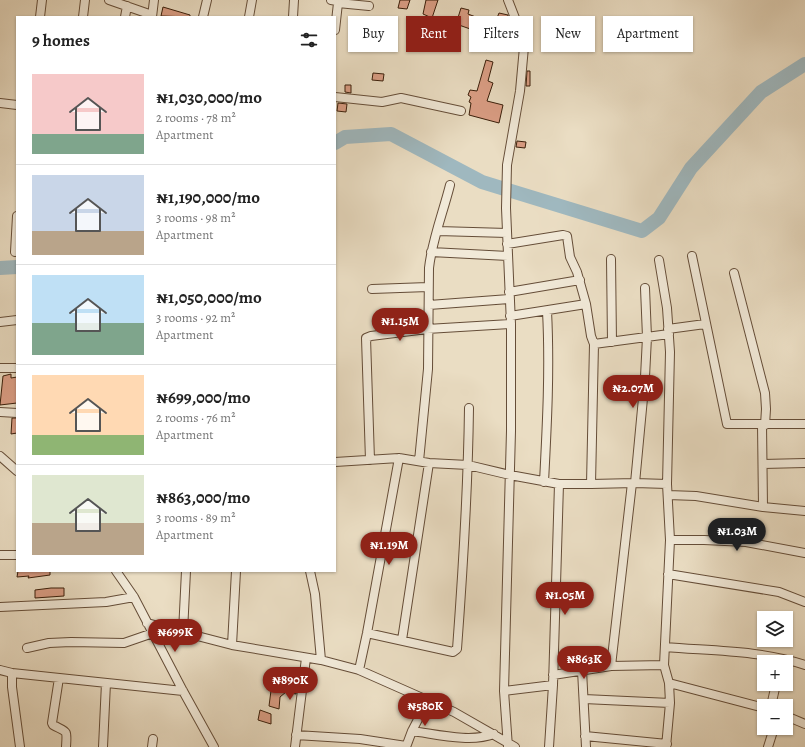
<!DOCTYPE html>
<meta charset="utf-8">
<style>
body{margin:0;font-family:Alegreya,serif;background:#f2f2f2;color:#222;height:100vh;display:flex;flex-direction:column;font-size:15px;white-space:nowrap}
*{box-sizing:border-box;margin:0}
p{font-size:13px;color:#767676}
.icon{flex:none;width:22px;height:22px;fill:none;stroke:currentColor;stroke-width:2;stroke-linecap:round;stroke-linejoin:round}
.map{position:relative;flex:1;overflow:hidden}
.panel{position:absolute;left:16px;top:16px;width:320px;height:556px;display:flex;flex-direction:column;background:#fff;border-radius:0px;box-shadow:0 1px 3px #0004}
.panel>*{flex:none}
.guide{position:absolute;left:348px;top:16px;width:380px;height:36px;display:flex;gap:8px}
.tools{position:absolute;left:757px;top:611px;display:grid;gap:8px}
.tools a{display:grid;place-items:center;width:36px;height:36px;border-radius:0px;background:#fff;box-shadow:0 1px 3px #0004;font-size:20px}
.price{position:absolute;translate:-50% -34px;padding:0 9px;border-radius:14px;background:#8f2418;color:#fff;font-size:13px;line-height:26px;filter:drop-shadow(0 1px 2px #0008)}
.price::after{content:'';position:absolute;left:50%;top:24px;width:12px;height:9px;margin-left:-6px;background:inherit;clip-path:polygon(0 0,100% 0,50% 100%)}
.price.on{background:#222;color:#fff}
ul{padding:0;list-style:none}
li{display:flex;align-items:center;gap:12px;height:100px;padding:0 16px}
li+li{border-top:1px solid #e0e0e0}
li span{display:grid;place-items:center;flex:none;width:112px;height:80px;border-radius:0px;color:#555}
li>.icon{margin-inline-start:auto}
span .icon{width:48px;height:48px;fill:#fffc;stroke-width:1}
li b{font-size:17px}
h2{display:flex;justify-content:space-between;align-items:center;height:48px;padding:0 16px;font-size:17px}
.chip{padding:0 14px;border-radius:0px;background:#fff;box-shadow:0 1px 3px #0004;font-size:14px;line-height:36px}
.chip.on{background:#8f2418;color:#fff}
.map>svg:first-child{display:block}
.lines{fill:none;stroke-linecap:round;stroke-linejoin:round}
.river{stroke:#9fb8bf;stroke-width:14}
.building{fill:#db9e85;stroke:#391d09}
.minor-casing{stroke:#654d38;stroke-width:10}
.minor{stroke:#f1e9d8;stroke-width:8}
</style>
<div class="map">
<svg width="805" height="747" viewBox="0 0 805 747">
<rect width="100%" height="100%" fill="#eaddc3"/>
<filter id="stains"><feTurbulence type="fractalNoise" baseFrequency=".005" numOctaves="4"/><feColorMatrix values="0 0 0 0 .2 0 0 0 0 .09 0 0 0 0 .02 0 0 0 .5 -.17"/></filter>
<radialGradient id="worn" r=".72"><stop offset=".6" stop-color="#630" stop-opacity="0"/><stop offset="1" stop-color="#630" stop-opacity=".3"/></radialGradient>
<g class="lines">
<path class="river" d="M335,143L345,137L391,134L482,182L642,231L659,218L691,168L761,92L805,64
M0,268L17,267"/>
</g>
<path class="building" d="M400,0H410L407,9L398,8Z
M426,0H438L432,18L423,14Z
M163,7L190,15V17L161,16Z
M461,8L469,10L468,14L481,19L476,31L456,24Z
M499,13L508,15V33L493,28Z
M353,23L366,24V29L381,30L380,45L365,43V50L351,49Z
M510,29L514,30L518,45L507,42Z
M486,60L493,62L488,81L493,83L487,101L503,105L499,123L469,115L471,103L469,102L471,97L468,95L470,90L477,91Z
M527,71H530V86H526Z
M373,73L384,74L383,81L372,80Z
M345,85H351V93L345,92Z
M338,103L347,104L346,112L337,111Z
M517,141L526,142L525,148L516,147Z
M11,374V378L17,377V403L0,405L3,376Z
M12,418H17V433L11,434Z
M18,571H50V575L28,578L29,576L17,577Z
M51,588H64V596L35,598V590Z
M289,673L298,674L296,694L286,692L280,697L279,709L269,706L272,683L288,685Z
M260,710L271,714V724L258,720Z"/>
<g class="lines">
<defs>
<path id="minor" d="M109,0L152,15
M331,0L337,1L338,3L335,30
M508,0L522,36L524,47L520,91L507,165L506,208L511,324V431L504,691L508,747
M338,3L369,6
M40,17L42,0
M83,17L85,0
M125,17L127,6
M152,17L154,0
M203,17L207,0
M249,17L252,0
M293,17L294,0
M335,97L382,102L401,98L461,111
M0,103L17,105
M438,231L507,233
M507,244L563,235L567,236L570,257L577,272L586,304L591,336L594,344L591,484
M15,252L17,216
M431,252L508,256
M692,256L727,424H805
M611,259L612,342
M734,273L765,393L766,409L765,425
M372,289L428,287
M509,292L580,280
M429,305L509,299
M510,316L586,304
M0,322L17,320
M668,329L705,324
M594,344L669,334
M0,368H17
M0,412L17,413
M762,425L763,507
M0,456L17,471
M370,460L366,338L371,336L427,329L511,324
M419,461L428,369L429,268C432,240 443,213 450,185
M335,462L399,458L429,463L468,465L510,475L559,484H591L635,483L667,484
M763,464L805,463
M544,482C547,425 550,368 547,311
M635,483L645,377L647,337L645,288
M668,495L696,496L763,507L805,511
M670,540H704L746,542L805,553
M0,555H17
M116,571L134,597L183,691L214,747
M310,571L315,594L321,660
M668,574L779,592L805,602
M0,607L106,602L134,597
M147,623L232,645L321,660L359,670L454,712L515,747
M183,632L186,571
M367,633L453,652L457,649C463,569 468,488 469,408
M402,640L429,463
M232,645L236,571
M665,647C711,651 760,650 805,665
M27,648L49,643L71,642L124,643L153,633
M664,665L669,683L670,703L666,747
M611,666L632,483
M0,670L12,673L183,691
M359,670L367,633L399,458
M582,670L586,747
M12,673V687L20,747
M553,675L611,666L664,665L670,540L667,484L670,352L667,308L659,260
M59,678L52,723L53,725C68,733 67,729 66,747
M669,683L764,708
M504,691L553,685
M584,699L670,703
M771,706L776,684
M786,716L805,724
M412,731C436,734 470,743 494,734
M296,735L360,739L406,746
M585,736L667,744
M103,747L106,683
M152,747L153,739
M295,747L306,658
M406,747L412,731L428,700
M549,747L553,685L559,484
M768,747L774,728"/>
</defs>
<use href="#minor" class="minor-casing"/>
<use href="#minor" class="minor"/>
</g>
<rect width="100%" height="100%" filter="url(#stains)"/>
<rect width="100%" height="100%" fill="url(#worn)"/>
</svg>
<div class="tools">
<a><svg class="icon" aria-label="layers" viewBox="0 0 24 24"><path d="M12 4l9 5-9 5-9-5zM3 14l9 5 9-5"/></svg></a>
<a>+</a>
<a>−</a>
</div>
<b class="price" style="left:400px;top:342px">₦1.15M</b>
<b class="price" style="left:633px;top:409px">₦2.07M</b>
<b class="price on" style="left:737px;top:552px">₦1.03M</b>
<b class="price" style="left:389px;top:566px">₦1.19M</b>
<b class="price" style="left:565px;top:616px">₦1.05M</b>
<b class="price" style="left:175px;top:653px">₦699K</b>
<b class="price" style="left:584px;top:680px">₦863K</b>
<b class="price" style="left:290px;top:701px">₦890K</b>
<b class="price" style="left:425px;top:727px">₦580K</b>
<div class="guide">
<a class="chip">Buy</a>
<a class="chip on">Rent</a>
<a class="chip">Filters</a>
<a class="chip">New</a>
<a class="chip">Apartment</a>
</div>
<section class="panel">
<h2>9 homes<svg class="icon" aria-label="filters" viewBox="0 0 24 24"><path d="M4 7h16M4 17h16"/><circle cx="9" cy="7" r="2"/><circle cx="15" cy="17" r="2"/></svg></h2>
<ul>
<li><span style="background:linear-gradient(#f6c9c9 75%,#7fa58c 0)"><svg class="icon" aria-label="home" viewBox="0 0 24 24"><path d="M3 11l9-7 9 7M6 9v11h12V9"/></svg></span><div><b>₦1,030,000/mo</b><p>2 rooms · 78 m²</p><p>Apartment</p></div></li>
<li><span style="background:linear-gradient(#c9d6e8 70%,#b9a48a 0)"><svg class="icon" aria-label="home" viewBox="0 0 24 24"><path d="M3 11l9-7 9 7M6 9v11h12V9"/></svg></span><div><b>₦1,190,000/mo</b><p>3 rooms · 98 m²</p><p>Apartment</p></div></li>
<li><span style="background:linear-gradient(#bfe0f5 60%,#7fa58c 0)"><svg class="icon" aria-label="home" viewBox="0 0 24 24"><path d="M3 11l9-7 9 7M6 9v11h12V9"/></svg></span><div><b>₦1,050,000/mo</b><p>3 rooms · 92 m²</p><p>Apartment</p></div></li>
<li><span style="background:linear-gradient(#ffd9b3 75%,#8fb573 0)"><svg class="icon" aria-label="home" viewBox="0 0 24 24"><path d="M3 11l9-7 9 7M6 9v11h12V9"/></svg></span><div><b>₦699,000/mo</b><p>2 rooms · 76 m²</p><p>Apartment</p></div></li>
<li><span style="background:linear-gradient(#dfe7d0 60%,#b9a48a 0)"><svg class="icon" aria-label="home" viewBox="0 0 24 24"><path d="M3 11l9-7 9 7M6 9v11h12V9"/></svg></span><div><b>₦863,000/mo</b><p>3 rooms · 89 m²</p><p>Apartment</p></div></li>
</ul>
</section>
</div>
